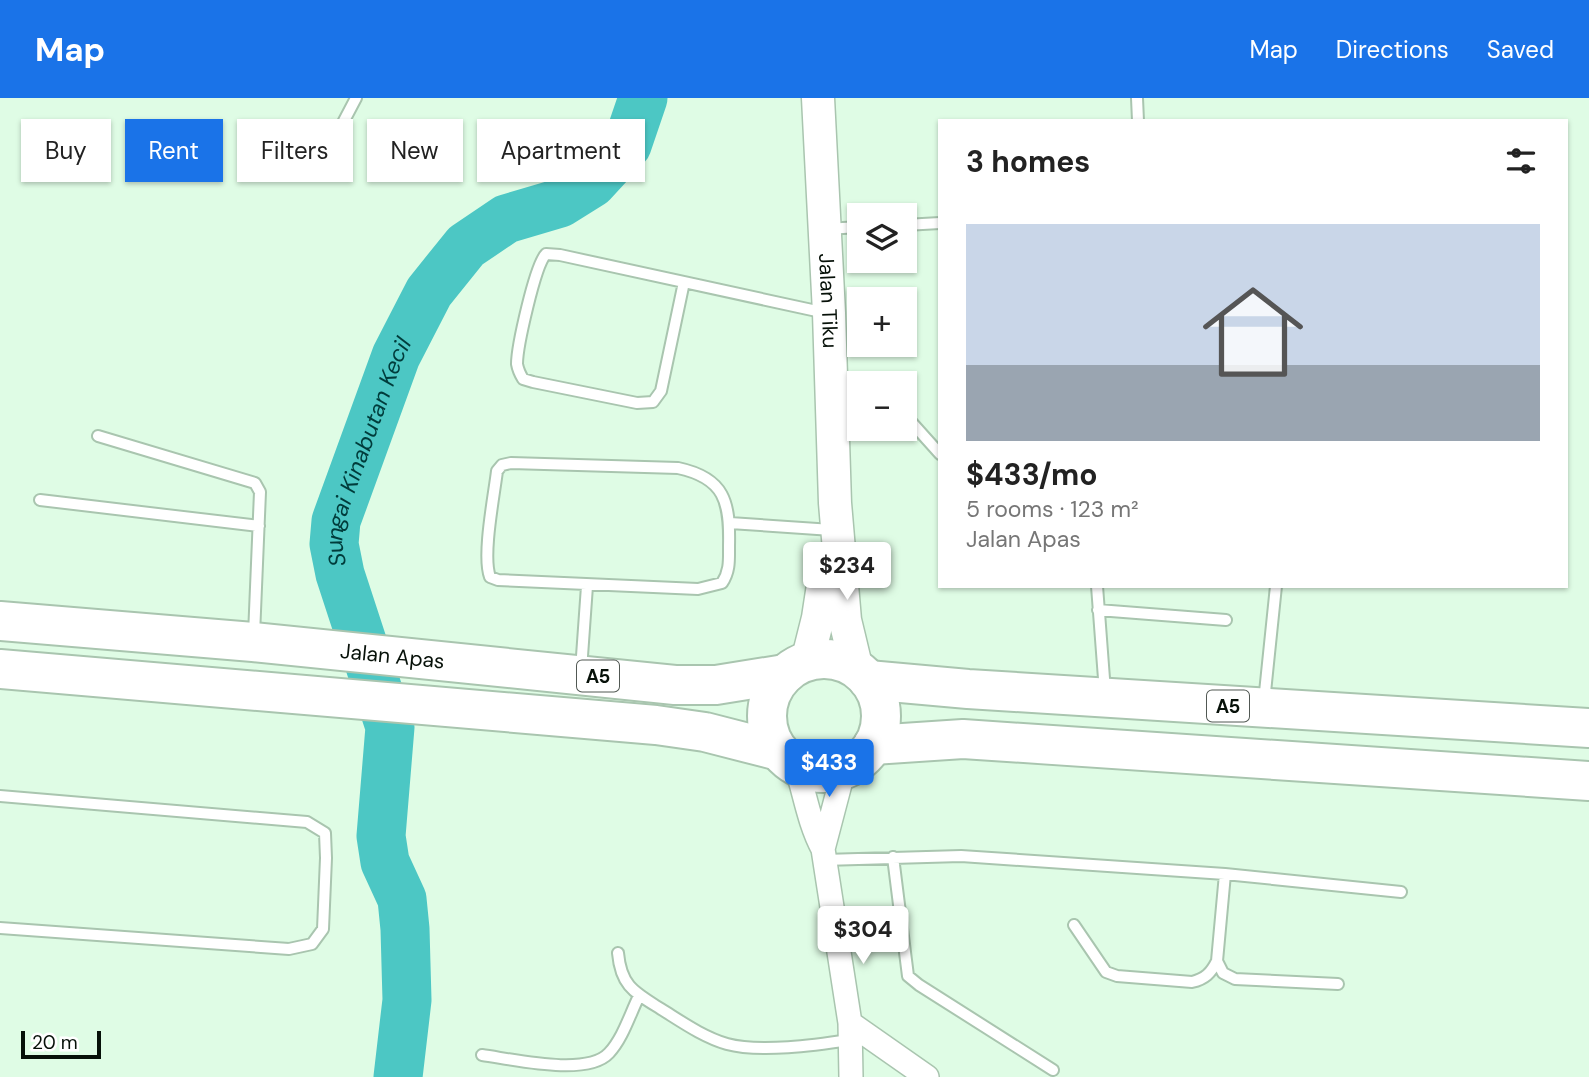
<!DOCTYPE html>
<meta charset="utf-8">
<style>
body{margin:0;font-family:"DM Sans",sans-serif;background:#f2f2f2;color:#222;height:100vh;display:flex;flex-direction:column;font-size:26px;white-space:nowrap}
*{box-sizing:border-box;margin:0}
p{font-size:23px;color:#767676}
.icon{flex:none;width:38px;height:38px;fill:none;stroke:currentColor;stroke-width:2;stroke-linecap:round;stroke-linejoin:round}
.map{position:relative;flex:1;overflow:hidden}
.details{position:absolute;left:938px;top:21px;width:630px;height:469px;display:flex;flex-direction:column;background:#fff;border-radius:0px;box-shadow:0 2px 5px #0004}
.details>*{flex:none}
.banner{position:absolute;left:21px;top:21px;width:665px;height:63px;display:flex;gap:14px}
.controls{position:absolute;left:847px;top:105px;display:grid;gap:14px}
.controls a{display:grid;place-items:center;width:70px;height:70px;border-radius:0px;background:#fff;box-shadow:0 2px 5px #0004;font-size:35px}
.scale{position:absolute;left:21px;bottom:18px;width:80px;box-sizing:border-box;padding-left:7px;border:4px solid #071109;border-top:0;font-size:19px;line-height:24px;white-space:nowrap;color:#071109;-webkit-text-stroke:5px #fff;paint-order:stroke}
.price{position:absolute;translate:-50% -60px;padding:0 16px;border-radius:7px;background:#fff;color:#222;font-size:23px;line-height:46px;filter:drop-shadow(0 2px 4px #0008)}
.price::after{content:'';position:absolute;left:50%;top:42px;width:21px;height:16px;margin-left:-10px;background:inherit;clip-path:polygon(0 0,100% 0,50% 100%)}
.price.selected{background:#1a73e8;color:#fff}
ul{padding:0;list-style:none}
li{display:grid;align-content:center;gap:14px;height:371px;padding:0 28px}
li+li{border-top:2px solid #e0e0e0}
li span{display:grid;place-items:center;height:217px;border-radius:0px;color:#555}
li>.icon{margin-inline-start:auto}
span .icon{width:126px;height:126px;fill:#fffc;stroke-width:1}
li b{font-size:30px}
h2{display:flex;justify-content:space-between;align-items:center;height:84px;padding:0 28px;font-size:30px}
.chip{padding:0 24px;border-radius:0px;background:#fff;box-shadow:0 2px 5px #0004;font-size:24px;line-height:63px}
.chip.selected{background:#1a73e8;color:#fff}
header{display:flex;align-items:center;gap:42px;box-sizing:border-box;height:98px;padding:0 35px;background:#1a73e8;color:#fff}
header strong{font-size:33px}
nav{display:flex;gap:38px;margin-inline-start:auto;font-size:24px}
.map>svg:first-child{display:block}
.lines{fill:none;stroke-linecap:round;stroke-linejoin:round}
.river{stroke:#4cc7c4;stroke-width:49}
.service-casing{stroke:#a9c5af;stroke-width:14}
.minor-casing{stroke:#a9c5af;stroke-width:26}
.secondary-casing{stroke:#a9c5af;stroke-width:35}
.trunk-casing{stroke:#a9c5af;stroke-width:42}
.service{stroke:#fff;stroke-width:10}
.minor{stroke:#fff;stroke-width:23}
.secondary{stroke:#fff;stroke-width:32}
.trunk{stroke:#fff;stroke-width:38}
.labels{text-anchor:middle;stroke-width:5;stroke-linejoin:round;paint-order:stroke}
.shield{fill:#fff;stroke:#515853;stroke-width:2}
.shield-label{font-size:19px;font-weight:bold;fill:#071109}
.street-label{font-size:21px;fill:#071109;stroke:#fff}
.water-label{font-size:23px;font-style:italic;fill:#003c3b;stroke:#fff}
</style>
<header>
<strong>Map</strong>
<nav><a>Map</a><a>Directions</a><a>Saved</a></nav>
</header>
<div class="map">
<svg width="1589" height="979" viewBox="0 0 1589 979">
<rect width="100%" height="100%" fill="#dffce5"/>
<g class="lines">
<path class="river" id="s1" d="M398,979L407,902L405,831L402,801L385,764L381,738L390,629L340,476L334,446L336,423L396,258L429,194L466,148L506,121L560,105L592,85L627,47L643,0"/>
<defs>
<path id="service" d="M1137,0L1138,23
M326,57L356,0
M905,127L940,125
M827,131L859,129
M684,184L661,293L653,304L637,305L533,284L523,281C520,276 518,272 517,266C517,249 535,167 546,156L560,157L826,215
M834,292L859,293
M905,317L940,356
M98,338L255,385L260,394L254,537
M511,365L678,370C725,380 730,404 729,448C729,462 730,473 722,485L698,491L498,482L490,479C482,458 494,398 497,373L502,367Z
M40,402L259,428
M730,425L832,432
M1097,488L1105,594
M1098,512L1226,522
M581,572L587,488
M1264,604L1276,488
M0,698L307,724L325,735L326,760L323,831L312,846L289,851L0,830
M893,759L908,878L919,887L1053,972
M824,762L961,758L1225,776L1401,794
M1225,776L1217,863L1223,875L1235,881L1338,886
M1074,827L1106,874L1117,878L1192,884C1205,881 1211,875 1217,863
M618,855C621,888 634,894 661,911C682,924 703,939 727,946C760,955 816,947 850,942
M482,957C512,961 587,979 609,955C623,940 630,916 639,898"/>
<path id="minor" d="M796,668C805,696 809,725 823,751L850,925L851,979
M823,751L844,671
M850,925L927,979"/>
<g id="secondary">
<path id="s2" d="M818,0L829,215L835,405L845,522L857,572"/>
<path d="M807,564L818,520L827,461"/>
</g>
<g id="trunk">
<path id="s3" d="M0,523L253,544L675,587H716L785,576"/>
<circle cx="824" cy="618" r="57"/>
<path d="M0,571L656,627L705,634L779,653"/>
<path d="M868,582L968,591L1589,630"/>
<path d="M873,647L963,641L1589,683"/>
</g>
</defs>
<use href="#service" class="service-casing"/>
<use href="#minor" class="minor-casing"/>
<use href="#secondary" class="secondary-casing"/>
<use href="#trunk" class="trunk-casing"/>
<use href="#service" class="service"/>
<use href="#minor" class="minor"/>
<use href="#secondary" class="secondary"/>
<use href="#trunk" class="trunk"/>
</g>
<g class="labels">
<g class="shield">
<rect x="577" y="562.5" width="42" height="31" rx="5"/>
<rect x="1207" y="592.5" width="42" height="31" rx="5"/>
</g>
<g class="shield-label">
<text x="598" y="585">A5</text>
<text x="1228" y="615">A5</text>
</g>
<g class="street-label">
<text dy="7" stroke="none"><textPath href="#s2" startOffset="203">Jalan Tiku</textPath></text>
<text dy="7" stroke="none"><textPath href="#s3" startOffset="394">Jalan Apas</textPath></text>
</g>
<g class="water-label">
<text dy="8" stroke="none"><textPath href="#s1" startOffset="644">Sungai Kinabutan Kecil</textPath></text>
</g>
</g>
</svg>
<div class="controls">
<a><svg class="icon" aria-label="layers" viewBox="0 0 24 24"><path d="M12 4l9 5-9 5-9-5zM3 14l9 5 9-5"/></svg></a>
<a>+</a>
<a>−</a>
</div>
<div class="scale">20 m</div>
<b class="price" style="left:847px;top:504px">$234</b>
<b class="price selected" style="left:829px;top:701px">$433</b>
<b class="price" style="left:863px;top:868px">$304</b>
<div class="banner">
<a class="chip">Buy</a>
<a class="chip selected">Rent</a>
<a class="chip">Filters</a>
<a class="chip">New</a>
<a class="chip">Apartment</a>
</div>
<section class="details">
<h2>3 homes<svg class="icon" aria-label="filters" viewBox="0 0 24 24"><path d="M4 7h16M4 17h16"/><circle cx="9" cy="7" r="2"/><circle cx="15" cy="17" r="2"/></svg></h2>
<ul>
<li><span style="background:linear-gradient(#c9d6e8 65%,#9aa5b1 0)"><svg class="icon" aria-label="home" viewBox="0 0 24 24"><path d="M3 11l9-7 9 7M6 9v11h12V9"/></svg></span><div><b>$433/mo</b><p>5 rooms · 123 m²</p><p>Jalan Apas</p></div></li>
</ul>
</section>
</div>
